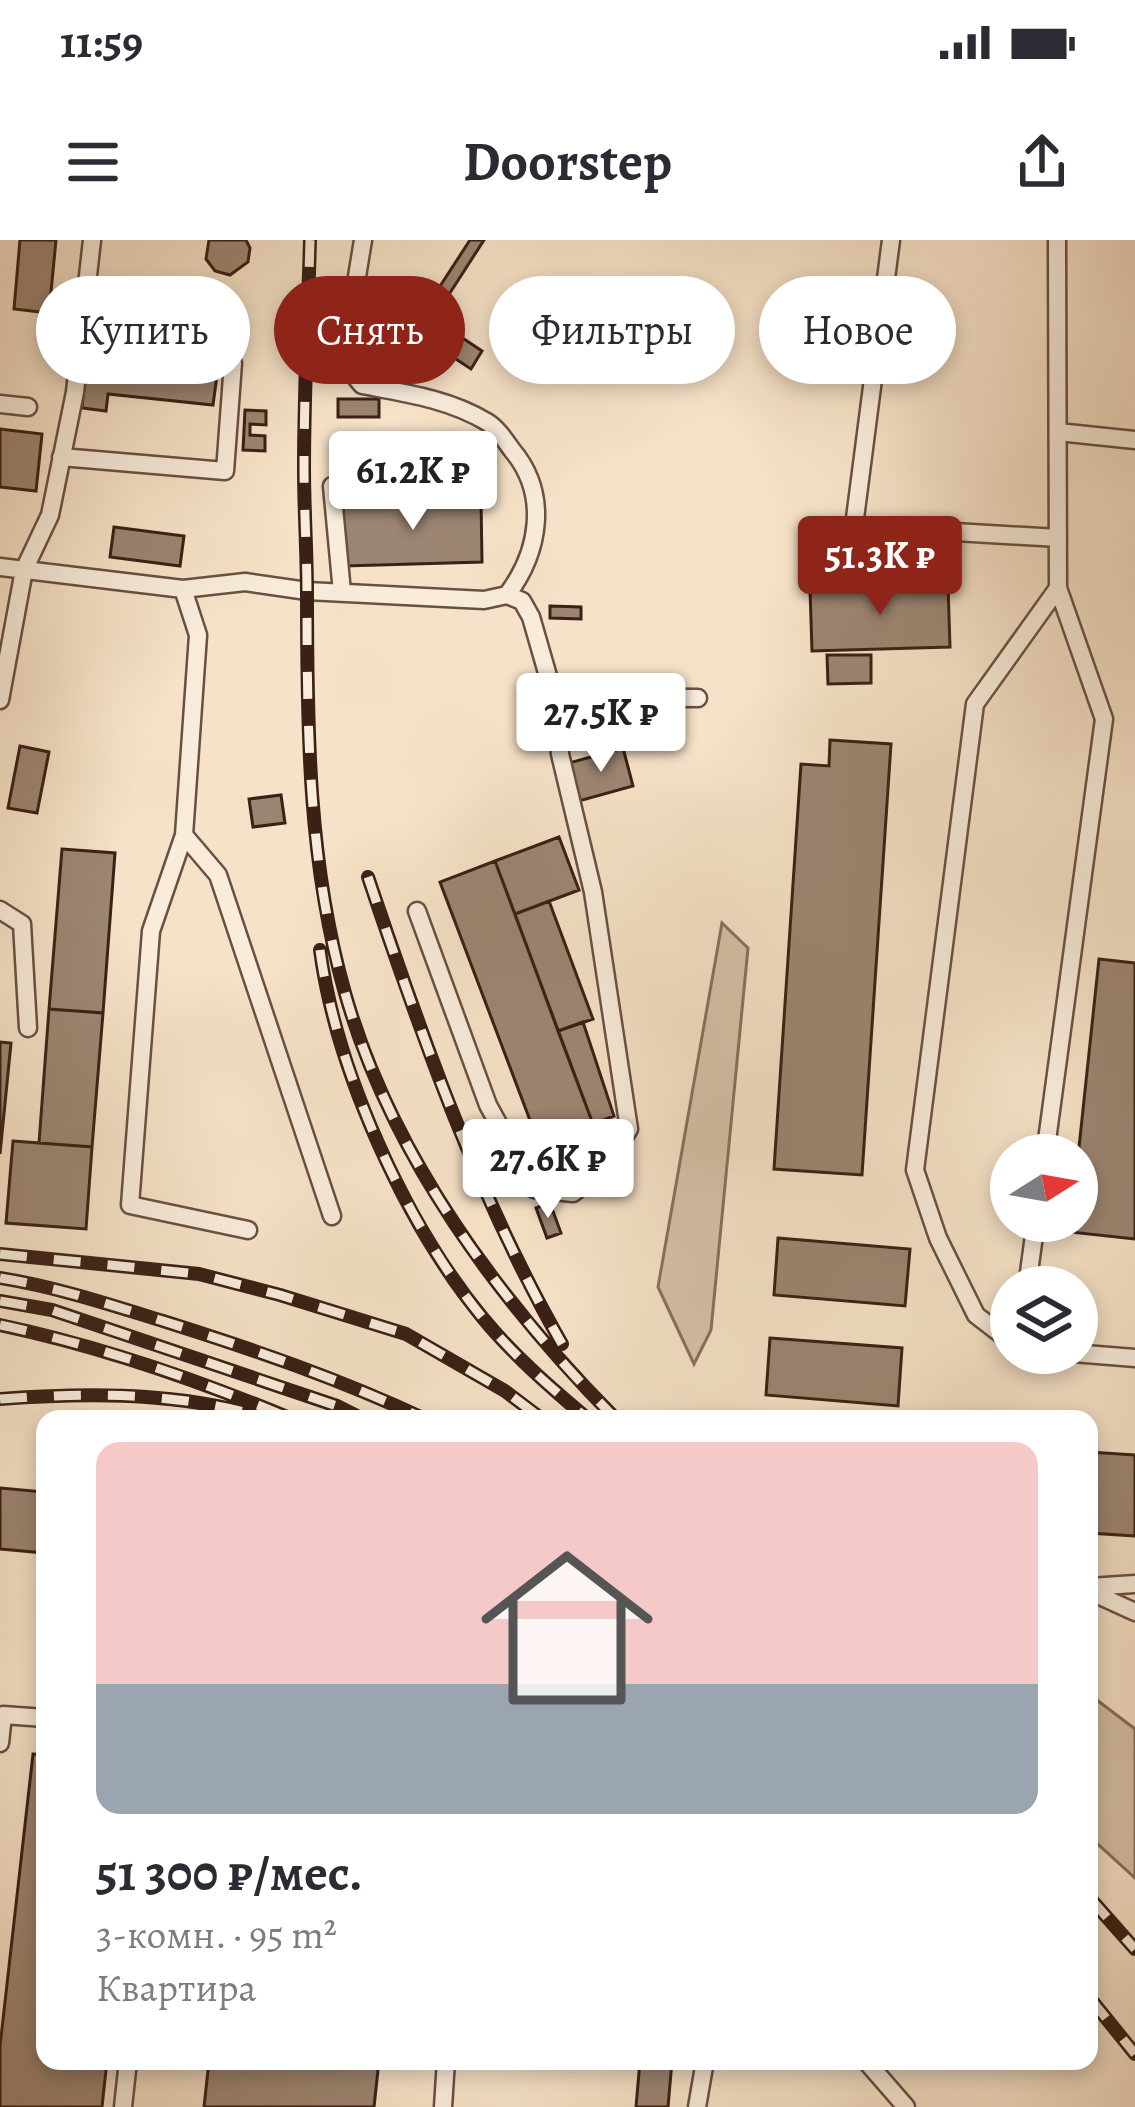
<!DOCTYPE html>
<html lang="ru">
<meta charset="utf-8">
<style>
body{margin:0;font-family:Alegreya,serif;background:#f2f2f3;color:#2b2b33;height:100vh;display:flex;flex-direction:column;font-size:45px;white-space:nowrap}
*{box-sizing:border-box;margin:0}
p{font-size:39px;color:#7c7c81}
.icon{flex:none;width:66px;height:66px;fill:none;stroke:currentColor;stroke-width:2;stroke-linecap:round;stroke-linejoin:round}
.map{position:relative;flex:1;overflow:hidden}
.side{position:absolute;left:36px;top:1170px;width:1062px;height:660px;display:flex;flex-direction:column;background:#fff;border-radius:24px;box-shadow:0 6px 18px #0003}
.side>*{flex:none}
.hud{position:absolute;left:36px;top:36px;width:1065px;height:108px;display:flex;gap:24px}
.needle{width:78px;rotate:79deg}
.tools{position:absolute;left:990px;top:894px;display:grid;gap:24px}
.tools a{display:grid;place-items:center;width:108px;height:108px;border-radius:50%;background:#fff;box-shadow:0 6px 18px #0003;font-size:60px}
.price{position:absolute;translate:-50% -102px;padding:0 27px;border-radius:12px;background:#fff;color:#222;font-size:39px;line-height:78px;filter:drop-shadow(0 3px 6px #0008)}
.price::after{content:'';position:absolute;left:50%;top:72px;width:36px;height:27px;margin-left:-18px;background:inherit;clip-path:polygon(0 0,100% 0,50% 100%)}
.price.selected{background:#8f2418;color:#fff}
ul{padding:0;list-style:none}
li{display:grid;align-content:center;gap:24px;height:636px;padding:0 60px}
li+li{border-top:3px solid #e1e1e2}
li span{display:grid;place-items:center;height:372px;border-radius:24px;color:#555}
li>.icon{margin-inline-start:auto}
span .icon{width:216px;height:216px;fill:#fffc;stroke-width:1}
li b{font-size:51px}
.pill{padding:0 42px;border-radius:54px;background:#fff;box-shadow:0 6px 18px #0003;font-size:42px;line-height:108px}
.pill.selected{background:#8f2418;color:#fff}
.status{display:flex;justify-content:space-between;align-items:center;height:84px;padding:0 60px;background:#fff;direction:ltr}
.status svg{height:33px;fill:currentColor}
header{display:flex;justify-content:space-between;align-items:center;height:156px;padding:0 60px;background:#fff;font-size:54px;font-weight:700}
.map>svg:first-child{display:block}
.green{fill:#d6c1aa;stroke:#887060;stroke-width:3}
.building{fill:#9c8572;stroke:#3a2015;stroke-width:3}
.lines{fill:none;stroke-linecap:round;stroke-linejoin:round}
.service-casing{stroke:#695042;stroke-width:21}
.service{stroke:#f9ecdb;stroke-width:16}
.rail-casing{stroke:#3a2015;stroke-width:14}
.rail{stroke:#f9ecdb;stroke-width:9;stroke-dasharray:27;stroke-linecap:butt}
</style>
<div class="status"><b>11:59</b><svg viewBox="0 0 49 12"><path d="M0 12V9h3v3zM5 12V6h3v6zM10 12V3h3v9zM15 12V0h3v12zM26 1h20v11H26zM47 4h2v5h-2z"/></svg></div>
<header><svg class="icon" aria-label="menu" viewBox="0 0 24 24"><path d="M4 6h16M4 12h16M4 18h16"/></svg>Doorstep<svg class="icon" aria-label="share" viewBox="0 0 24 24"><path d="M12 15V3M7 8l5-5 5 5M5 13v7h14v-7"/></svg></header>
<div class="map">
<svg width="1135" height="1867" viewBox="0 0 1135 1867">
<rect width="100%" height="100%" fill="#f6e2c8"/>
<filter id="stains"><feTurbulence type="fractalNoise" baseFrequency=".00167" numOctaves="4"/><feColorMatrix values="0 0 0 0 .2 0 0 0 0 .09 0 0 0 0 .02 0 0 0 .5 -.17"/></filter>
<radialGradient id="worn" r=".72"><stop offset=".6" stop-color="#630" stop-opacity="0"/><stop offset="1" stop-color="#630" stop-opacity=".3"/></radialGradient>
<path class="green" d="M722,683L748,708L711,1090L694,1124L658,1047Z
M1089,1454L1135,1489V1638L1089,1596Z"/>
<path class="building" d="M20,0H56L49,73L14,69Z
M209,0H246L250,8L248,22L230,35L215,31L206,19Z
M470,0H484L439,70L429,63Z
M911,56L938,58L936,77L909,74Z
M422,65L439,76L415,113L398,101Z
M455,93L482,111L471,129L445,112Z
M86,122L217,135L213,165L108,154L106,171L82,168Z
M338,159H379V177H338Z
M245,170L266,171V185L250,184V195L265,196V211L243,210Z
M0,189L42,194L36,251L0,247Z
M481,260L482,322L345,326L343,264Z
M114,287L184,296L180,326L110,317Z
M833,309L834,335L815,336L813,310Z
M948,345L950,407L812,411L810,349Z
M550,366L581,367V379L550,378Z
M827,415H871V443L828,444Z
M830,500L891,504L862,935L774,929L801,524L829,526Z
M20,506L49,512L37,573L8,568Z
M623,508L633,546L579,561L569,523Z
M281,555L285,583L253,587L249,559Z
M559,597L579,650L515,674L495,621Z
M62,609L115,613L103,773L49,769Z
M495,621L599,900L545,920L440,642Z
M549,661L593,779L558,791L515,674Z
M1099,719L1135,723V999L1070,992L1071,981H1077V926Z
M49,769L103,773L92,907L39,903Z
M583,782L614,876L593,884L558,791Z
M0,802L11,803L0,914Z
M13,901L92,907L86,989L6,983Z
M550,963L561,993L547,998L536,968Z
M778,998L910,1009L905,1066L774,1055Z
M770,1098L902,1108L898,1166L766,1155Z
M1089,1212L1135,1215V1296L1089,1293Z
M0,1248L45,1252V1313L0,1309Z
M33,1514L45,1515V1821H107L102,1867H0V1806Z
M209,1821H379L374,1867H204Z
M640,1821H672L668,1867H636Z"/>
<g class="lines">
<defs>
<path id="service" d="M363,0L343,122L362,145C405,153 449,159 487,182C497,188 505,200 512,210C549,254 540,311 507,355
M891,0L854,286L1058,298
M0,164L28,167
M1058,192L1135,200
M61,217L225,231L233,123
M0,327L183,349L245,342L307,351L484,360L507,355L522,361L531,377L554,457L560,514L593,652L629,889L604,928L573,953L534,949L488,865L417,671
M183,349L198,395L184,595L151,691L130,965L248,990
M342,352L332,246L467,238
M554,457L698,458
M0,460L24,330L50,275L75,152L92,0
M184,595L218,635L332,976
M0,670L22,684L28,788
M1045,915L1104,479L1058,348L1057,0
M1027,1047L1036,981
M1011,1102L976,1075L938,998L915,930L975,464L1058,348
M1073,1113L1135,1118
M1089,1347L1135,1344
M1089,1351L1135,1372
M0,1503L3,1475L45,1478
M866,1821L906,1867
M123,1867L128,1821
M443,1867L446,1821
M697,1867L705,1821"/>
</defs>
<use href="#service" class="service-casing"/>
<use href="#service" class="service"/>
<defs>
<path id="rail" d="M310,0C308,76 304,152 304,228C304,270 307,313 307,355C307,489 308,623 345,753C391,915 499,1061 616,1179
M368,637C422,797 478,957 562,1104
M320,710C336,830 405,983 482,1077C513,1115 551,1148 588,1179
M0,1014L199,1034L280,1055L406,1094L505,1151L542,1179
M0,1038C56,1047 108,1064 163,1081C252,1109 340,1139 425,1179
M0,1061L52,1070L337,1166L363,1179
M0,1085C100,1106 198,1140 292,1179
M0,1159C81,1153 165,1152 244,1172
M1089,1657L1135,1709
M1089,1757L1135,1814"/>
</defs>
<use href="#rail" class="rail-casing"/>
<use href="#rail" class="rail"/>
</g>
<rect width="100%" height="100%" filter="url(#stains)"/>
<rect width="100%" height="100%" fill="url(#worn)"/>
</svg>
<div class="tools">
<a><svg class="needle" viewBox="-14 -14 28 28"><path d="M0-13l5 13h-10z" fill="#e53935"/><path d="M0 13l5-13h-10z" fill="#7c7c81"/></svg></a>
<a><svg class="icon" aria-label="layers" viewBox="0 0 24 24"><path d="M12 4l9 5-9 5-9-5zM3 14l9 5 9-5"/></svg></a>
</div>
<b class="price" style="left:413px;top:293px">61.2K ₽</b>
<b class="price selected" style="left:880px;top:378px">51.3K ₽</b>
<b class="price" style="left:601px;top:535px">27.5K ₽</b>
<b class="price" style="left:548px;top:981px">27.6K ₽</b>
<div class="hud">
<a class="pill">Купить</a>
<a class="pill selected">Снять</a>
<a class="pill">Фильтры</a>
<a class="pill">Новое</a>
</div>
<section class="side">
<ul>
<li><span style="background:linear-gradient(#f6c9c9 65%,#9aa5b1 0)"><svg class="icon" aria-label="home" viewBox="0 0 24 24"><path d="M3 11l9-7 9 7M6 9v11h12V9"/></svg></span><div><b>51 300 ₽/мес.</b><p>3-комн. · 95 m²</p><p>Квартира</p></div></li>
</ul>
</section>
</div>
